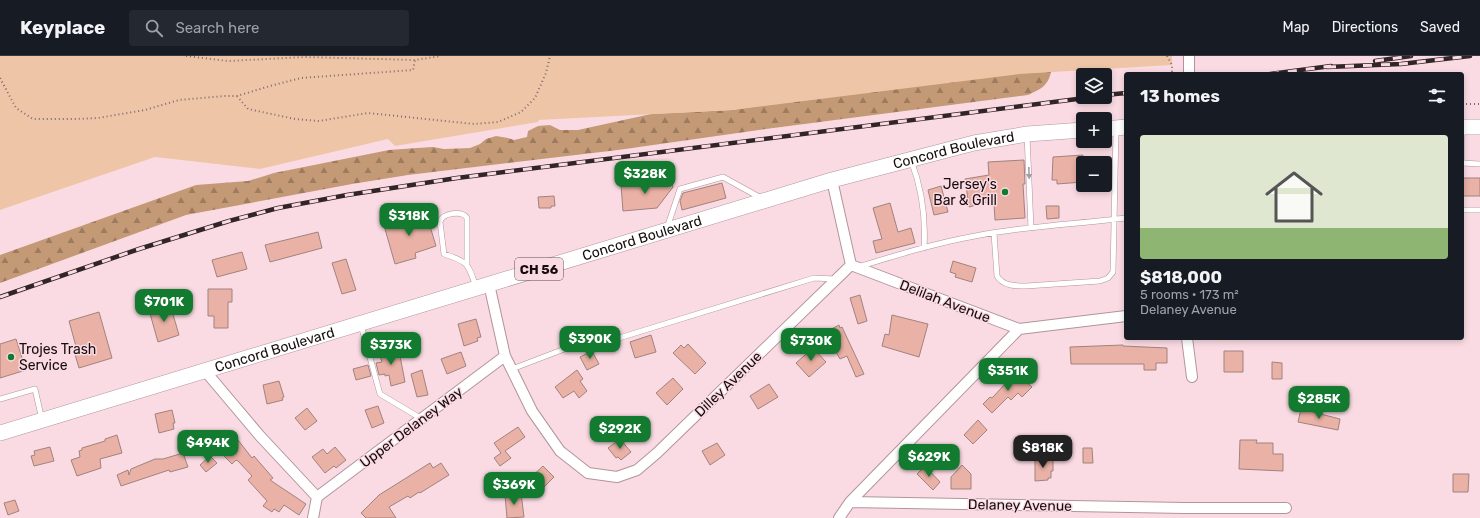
<!DOCTYPE html>
<meta charset="utf-8">
<style>
body{margin:0;font-family:Rubik,sans-serif;background:#242831;color:#f1f3f6;height:100vh;display:flex;flex-direction:column;font-size:15px;white-space:nowrap}
*{box-sizing:border-box;margin:0}
p{font-size:13px;color:#9ea1a6}
.icon{flex:none;width:22px;height:22px;fill:none;stroke:currentColor;stroke-width:2;stroke-linecap:round;stroke-linejoin:round}
.map{position:relative;flex:1;overflow:hidden}
.side{position:absolute;left:1124px;top:16px;width:340px;height:268px;display:flex;flex-direction:column;background:#171b24;border-radius:4px;box-shadow:0 2px 6px #0003}
.side>*{flex:none}
.tools{position:absolute;left:1076px;top:12px;display:grid;gap:8px}
.tools a{display:grid;place-items:center;width:36px;height:36px;border-radius:4px;background:#171b24;box-shadow:0 2px 6px #0003;font-size:20px}
.price{position:absolute;translate:-50% -34px;padding:0 9px;border-radius:8px;background:#127b2f;color:#fff;font-size:13px;line-height:26px;filter:drop-shadow(0 1px 2px #0008)}
.price::after{content:'';position:absolute;left:50%;top:24px;width:12px;height:9px;margin-left:-6px;background:inherit;clip-path:polygon(0 0,100% 0,50% 100%)}
.price.current{background:#222;color:#fff}
ul{padding:0;list-style:none}
li{display:grid;align-content:center;gap:8px;height:212px;padding:0 16px}
li span{display:grid;place-items:center;height:124px;border-radius:4px;color:#555}
li>.icon{margin-inline-start:auto}
span .icon{width:72px;height:72px;fill:#fffc;stroke-width:1}
li b{font-size:17px}
h2{display:flex;justify-content:space-between;align-items:center;height:48px;padding:0 16px;font-size:17px}
header{display:flex;align-items:center;gap:24px;box-sizing:border-box;height:56px;padding:0 20px;background:#171b24;border-bottom:1px solid #363941}
header strong{font-size:19px}
nav{display:flex;gap:22px;margin-inline-start:auto;font-size:14px}
.search{width:280px;height:36px;background:#242831;display:flex;align-items:center;gap:10px;box-sizing:border-box;padding:0 14px;border-radius:4px;color:#9ea1a6;font-size:15px}
.map>svg:first-child{display:block}
.forest{fill:url(#forest-firs)}
.park{fill:#eec6a7}
.building{fill:#eab1a6;stroke:#a0837e}
.lines{fill:none;stroke-linecap:round;stroke-linejoin:round}
.lane-casing{stroke:#b1949b;stroke-width:6}
.street-casing{stroke:#b1949b;stroke-width:12}
.primary-casing{stroke:#b1949b;stroke-width:16}
.path{stroke:#806b70;stroke-width:2;stroke-dasharray:1 3;stroke-linecap:butt}
.lane{stroke:#fff;stroke-width:5}
.street{stroke:#fff;stroke-width:10}
.primary{stroke:#fff;stroke-width:15}
.rail-casing{stroke:#312528;stroke-width:4.5}
.rail{stroke:#fbdbe3;stroke-width:3;stroke-dasharray:9;stroke-linecap:butt}
.oneway{fill:#a29e9f}
.poi-dot{fill:#127b2f;stroke:#fbdbe3;stroke-width:1.5}
.labels{text-anchor:middle;stroke-width:3;stroke-linejoin:round;paint-order:stroke}
.shield{fill:#fbdbe3;stroke:#5b4a4e;stroke-width:1}
.shield-label{font-size:13px;font-weight:bold;fill:#160c0e}
.street-label{font-size:14px;fill:#160c0e;stroke:#fbdbe3}
.poi-label{font-size:14px;fill:#160c0e;stroke:#fbdbe3;text-anchor:end}
</style>
<header>
<strong>Keyplace</strong>
<div class="search"><svg class="icon" aria-label="search" viewBox="0 0 24 24"><circle cx="10" cy="10" r="6"/><path d="M15 15l6 6"/></svg>Search here</div>
<nav><a>Map</a><a>Directions</a><a>Saved</a></nav>
</header>
<div class="map">
<svg width="1480" height="462" viewBox="0 0 1480 462">
<defs>
<pattern id="forest-firs" width="22" height="20" patternUnits="userSpaceOnUse"><rect width="22" height="20" fill="#c39976"/><path d="M5 1l3.5 6h-7zM16 11l3.5 6h-7z" fill="#9d7b5f"/></pattern>
</defs>
<rect width="100%" height="100%" fill="#fbdbe3"/>
<path class="forest" d="M1043,9L1051,16C1048,30 1041,33 1028,39L759,74L618,94L408,119L352,128L186,159L0,227V199L196,129L248,125L274,117L389,94L417,92L433,91L444,93L470,92L480,88L486,83L496,80L508,82L514,84L527,81L528,75L538,70L550,69L560,74H578L651,58L732,54Z"/>
<path class="park" d="M0,0H1172V9L1019,18L732,54L539,64L538,66L395,90L388,83L260,113L155,101L0,154Z"/>
<path class="building" d="M1083,99V126L1057,128V124H1052L1053,101Z
M1024,104L1025,128H1023L1025,162L995,164L994,148H991V145L969,151L965,123L989,119L988,106Z
M1462,122H1480V140H1462Z
M671,123L673,131L657,152L623,155L621,129Z
M722,127L726,142L682,154L680,145L683,137Z
M941,130L948,156L934,159L928,134Z
M554,140L555,150H551V152H539L538,141Z
M890,147L898,176L911,172L915,187L876,197L873,185L882,183L873,152Z
M1046,150H1059V162L1047,163Z
M426,157L436,190L415,197L416,202L395,208L383,166L404,160L405,163Z
M318,176L322,192L270,206L265,189Z
M242,196L247,213L217,221L212,204Z
M346,203L356,234L342,238L332,207Z
M953,205L976,212L972,226L955,221L956,218L950,216Z
M208,233H232V246H228V272H214V260H208Z
M860,239L867,265L858,268L850,242Z
M170,248L179,279L158,286L149,254Z
M99,256L112,302L79,312L74,295L77,294L69,265Z
M892,259L928,268L919,301L882,290L885,278L889,279Z
M476,263L481,281L477,282L478,285L464,290L458,268Z
M839,269L840,272L842,271L864,318L856,321L847,300L840,303L836,296L835,297L824,277Z
M651,279L656,296L635,302L630,286Z
M16,283L26,314L0,322V288Z
M688,288L706,307L695,318L673,297L681,289L684,292Z
M1123,289V290L1167,292V307H1156V314H1144V308H1071L1070,291Z
M394,290L397,300H400L405,326L391,330L389,319L385,320V318L379,319L376,307L382,306L378,294Z
M813,292L826,306L809,321L796,307Z
M592,295L599,308L587,314L580,301Z
M1224,295H1243V316H1224Z
M461,296L466,310L447,318L441,303Z
M1272,306L1282,307V323H1272Z
M368,309L371,320L356,324L353,313Z
M422,314L428,339L417,341L411,318Z
M577,314L583,323L580,325L587,335L579,342L574,335L563,342L555,331Z
M1013,315L1032,331L1022,341L1018,337L1011,344L1008,341L992,357L983,348L990,341L992,342L1006,327L1004,325Z
M673,322L683,333L667,349L656,337Z
M279,325L284,341L282,342L283,344L267,348L263,329Z
M769,328L778,341L758,353L750,340Z
M378,350L384,367L372,372L365,354Z
M307,352L317,365L305,374L295,362Z
M1301,353L1340,363L1338,374L1298,366Z
M172,354L175,367H173L174,373L159,377L155,358Z
M978,364L987,374L973,388L964,379Z
M518,371L525,381L505,395L511,402L500,410L494,402L501,397L494,387Z
M117,379L122,397L100,403L101,412L77,420L71,404L80,401L79,395L82,394V392L105,385V383Z
M620,383L631,396L621,404L618,401L616,402L608,392Z
M238,384L252,402L254,400L273,422L270,424L306,448L299,459L284,449L279,456L274,453L272,456L263,450L267,445L248,424L252,420L238,405L236,404L232,408L222,398Z
M1240,384H1257L1256,387H1273V398H1283V415L1239,413Z
M717,387L725,399L710,409L702,395Z
M50,391L54,405L34,410L31,400L35,399L34,395Z
M335,391L346,404L336,412L334,410L325,417L312,401L323,393L327,398Z
M1083,392H1092L1093,407H1083Z
M183,397L188,411L170,416L169,414L121,430L117,419L128,414L129,419L131,413L155,403H163Z
M210,400L217,407L206,416L200,409Z
M1035,403H1053V415H1051V422H1048V424L1035,425Z
M430,407L433,412L441,407L449,419L420,437L419,436L410,442L408,440L389,451L396,462H366L361,457L379,439Z
M962,409L971,418V433H951V421Z
M543,410L554,421L538,437L527,425Z
M925,410L940,426L933,434L917,418Z
M1453,418H1469L1468,436H1453Z
M521,437L524,461L507,462L505,439Z
M15,444L19,455L8,459L4,447Z"/>
<g class="lines">
<defs>
<path id="lane" d="M1462,72V107L1480,108
M1027,79L1031,172
M911,104C922,133 926,161 924,192
M1462,154H1480
M667,172L680,133L723,121L761,142
M994,177L997,220C1003,230 1015,230 1026,230L1100,225L1108,222L1113,216L1116,73
M467,208V162C462,154 442,157 440,166L444,198C469,206 468,208 476,231
M858,211C897,199 936,187 975,180C1025,170 1076,168 1126,162
M361,269L380,338L422,363
M512,313L567,292L586,288L606,286L814,222L835,223
M0,343L35,333L42,364"/>
<path id="street" d="M1189,18V0
M832,124L851,209L1019,273L1126,260
M489,228L505,300L532,355L560,395L588,417L617,421L637,414L657,397L851,209
M1187,282L1192,321
M206,316L260,380L317,441
M317,441L505,300
M850,446L1185,452H1286
M313,462L317,441
M839,462L850,446L1019,273"/>
<g id="primary">
<path d="M1462,71H1480"/>
<path d="M1105,73L1126,71"/>
<path id="s1" d="M0,377L832,124L974,87L1027,78L1083,74"/>
</g>
</defs>
<use href="#lane" class="lane-casing"/>
<use href="#street" class="street-casing"/>
<use href="#primary" class="primary-casing"/>
<path class="path" d="M186,0L228,5L305,1L415,4L441,0
M1167,0L1172,9V18
M0,22L16,52L33,63H76L98,62L145,54L179,44L225,40H237L270,30L301,22L413,14L415,4
M237,40L248,53L295,63L319,65L368,57L474,68L498,66L521,56L535,42L546,17L550,0
M1462,48H1480"/>
<use href="#lane" class="lane"/>
<use href="#street" class="street"/>
<use href="#primary" class="primary"/>
<defs>
<path id="rail" d="M1375,5L1411,0
M1327,11L1401,8L1470,0
M1270,18L1331,10
M1105,39L1126,37
M0,241L139,193L229,165L278,152L347,139L457,122L1093,41"/>
</defs>
<use href="#rail" class="rail-casing"/>
<use href="#rail" class="rail"/>
</g>
<defs><path id="oneway-solid" d="M-6-.8H1V-3.2L6.5 0L1 3.2V.8H-6Z"/></defs>
<use class="oneway" href="#oneway-solid" transform="translate(1029 117) rotate(88)"/>
<g class="poi-dot">
<circle cx="1005" cy="136" r="4"/>
<circle cx="11" cy="301" r="4"/>
</g>
<g class="labels">
<rect class="shield" x="515" y="202" width="48" height="22" rx="3"/>
<g class="shield-label">
<text x="539" y="218">CH 56</text>
</g>
<g class="street-label">
<text dy="5" stroke="none"><textPath href="#s1" startOffset="995">Concord Boulevard</textPath></text>
<text dy="5" stroke="none"><textPath href="#s1" startOffset="671">Concord Boulevard</textPath></text>
<text transform="translate(945 245) rotate(21)" y="5">Delilah Avenue</text>
<text dy="5" stroke="none"><textPath href="#s1" startOffset="287">Concord Boulevard</textPath></text>
<text transform="translate(728 328) rotate(-44)" y="5">Dilley Avenue</text>
<text transform="translate(411 371) rotate(-37)" y="5">Upper Delaney Way</text>
<text transform="translate(1020 449) rotate(1)" y="5">Delaney Avenue</text>
</g>
<g class="poi-label">
<text x="997" y="133">Jersey's<tspan x="997" dy="16">Bar &amp; Grill</tspan></text>
<text x="19" y="298" text-anchor="start">Trojes Trash<tspan x="19" dy="16">Service</tspan></text>
</g>
</g>
</svg>
<div class="tools">
<a><svg class="icon" aria-label="layers" viewBox="0 0 24 24"><path d="M12 4l9 5-9 5-9-5zM3 14l9 5 9-5"/></svg></a>
<a>+</a>
<a>−</a>
</div>
<b class="price" style="left:645px;top:139px">$328K</b>
<b class="price" style="left:409px;top:181px">$318K</b>
<b class="price" style="left:164px;top:267px">$701K</b>
<b class="price" style="left:590px;top:304px">$390K</b>
<b class="price" style="left:811px;top:306px">$730K</b>
<b class="price" style="left:391px;top:310px">$373K</b>
<b class="price" style="left:1008px;top:336px">$351K</b>
<b class="price" style="left:1319px;top:364px">$285K</b>
<b class="price" style="left:620px;top:394px">$292K</b>
<b class="price" style="left:208px;top:408px">$494K</b>
<b class="price current" style="left:1043px;top:413px">$818K</b>
<b class="price" style="left:929px;top:422px">$629K</b>
<b class="price" style="left:514px;top:450px">$369K</b>
<section class="side">
<h2>13 homes<svg class="icon" aria-label="filters" viewBox="0 0 24 24"><path d="M4 7h16M4 17h16"/><circle cx="9" cy="7" r="2"/><circle cx="15" cy="17" r="2"/></svg></h2>
<ul>
<li><span style="background:linear-gradient(#dfe7d0 75%,#8fb573 0)"><svg class="icon" aria-label="home" viewBox="0 0 24 24"><path d="M3 11l9-7 9 7M6 9v11h12V9"/></svg></span><div><b>$818,000</b><p>5 rooms · 173 m²</p><p>Delaney Avenue</p></div></li>
</ul>
</section>
</div>
